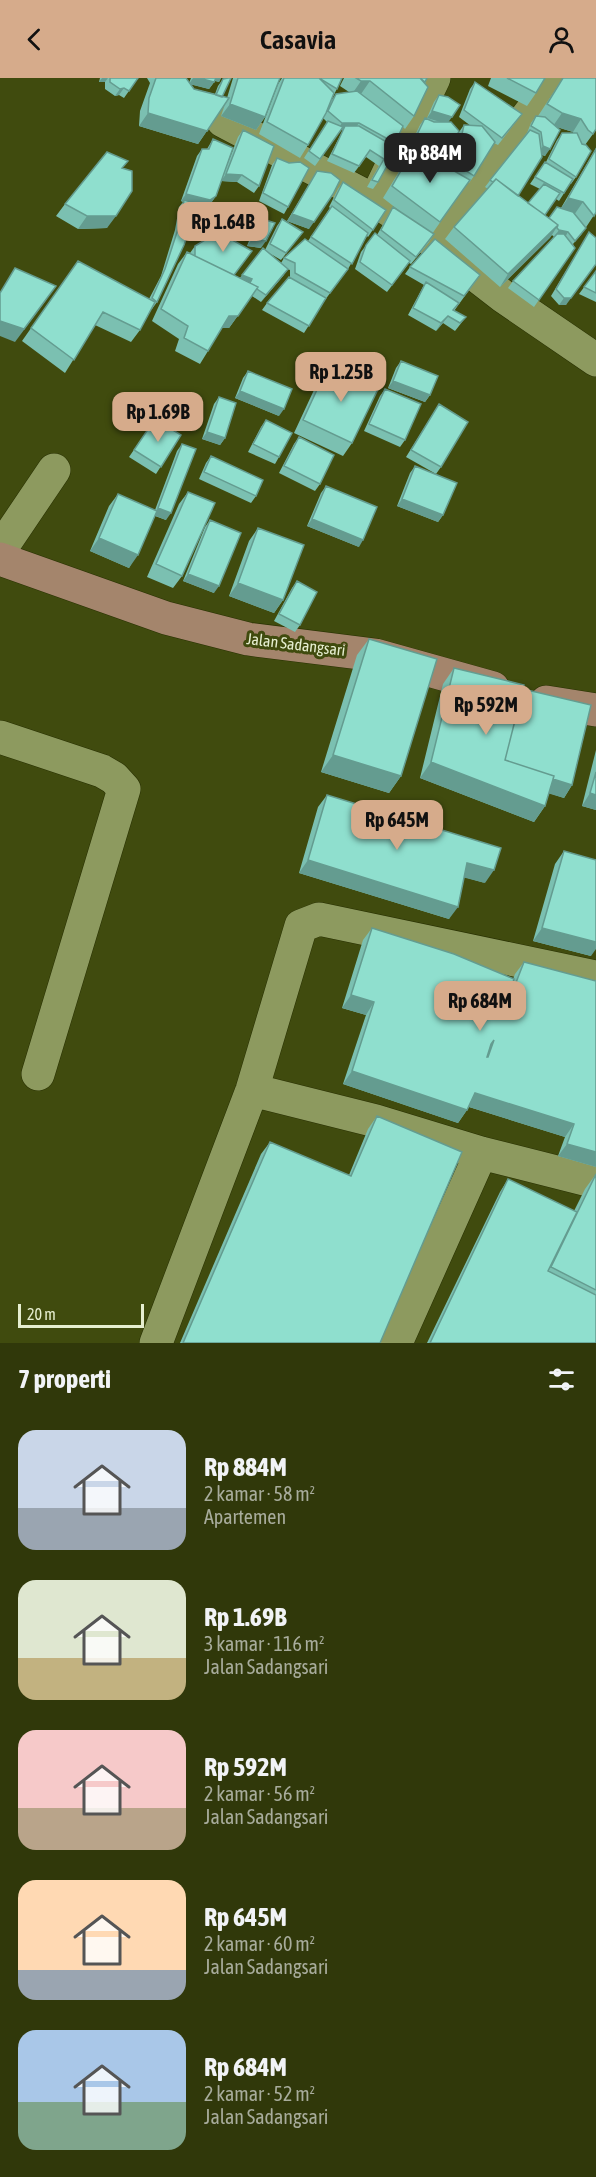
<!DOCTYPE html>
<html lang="id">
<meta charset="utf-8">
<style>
body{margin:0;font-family:"Asap Condensed",sans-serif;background:#3c4318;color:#f1f3f6;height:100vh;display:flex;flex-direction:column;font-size:22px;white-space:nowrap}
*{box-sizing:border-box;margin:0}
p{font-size:20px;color:#a8ac9c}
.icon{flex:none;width:33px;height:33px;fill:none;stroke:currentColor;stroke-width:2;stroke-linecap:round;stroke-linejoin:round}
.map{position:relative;height:1265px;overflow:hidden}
.side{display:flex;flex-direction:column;background:#30380a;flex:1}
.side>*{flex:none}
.scale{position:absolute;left:18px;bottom:15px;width:126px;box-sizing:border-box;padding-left:6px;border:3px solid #e6eed0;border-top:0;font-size:16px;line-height:21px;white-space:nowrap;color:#e6eed0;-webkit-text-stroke:4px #404b0e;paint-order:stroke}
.price{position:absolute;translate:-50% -51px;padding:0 14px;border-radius:12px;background:#d6ab8b;color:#111;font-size:20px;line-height:39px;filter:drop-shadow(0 2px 3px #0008)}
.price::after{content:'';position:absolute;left:50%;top:36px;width:18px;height:14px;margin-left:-9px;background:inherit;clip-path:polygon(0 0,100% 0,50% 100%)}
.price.selected{background:#222;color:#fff}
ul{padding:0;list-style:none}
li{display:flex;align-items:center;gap:18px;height:150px;padding:0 18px}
li span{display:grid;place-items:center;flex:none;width:168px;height:120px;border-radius:18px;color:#555}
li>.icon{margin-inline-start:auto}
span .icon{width:72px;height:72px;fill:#fffc;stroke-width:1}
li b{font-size:26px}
h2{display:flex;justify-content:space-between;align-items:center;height:72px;padding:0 18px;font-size:26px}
header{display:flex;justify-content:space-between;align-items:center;height:78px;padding:0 18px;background:#d6ab8b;color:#111;font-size:27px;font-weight:600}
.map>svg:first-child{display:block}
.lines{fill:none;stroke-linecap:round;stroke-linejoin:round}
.street-casing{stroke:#283002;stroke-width:34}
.secondary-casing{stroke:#283002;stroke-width:34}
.street{stroke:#8d9a5f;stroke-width:33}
.secondary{stroke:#a4856c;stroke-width:33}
.wall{fill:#7bc0b1;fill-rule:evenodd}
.shaded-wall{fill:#649c90}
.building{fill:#8fdfce;stroke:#649c90;stroke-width:1.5;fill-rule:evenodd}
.labels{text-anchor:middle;stroke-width:6;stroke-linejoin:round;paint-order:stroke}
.street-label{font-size:16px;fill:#e6eed0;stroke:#404b0e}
</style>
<header><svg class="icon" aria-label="back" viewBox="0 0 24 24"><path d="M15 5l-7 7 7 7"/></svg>Casavia<svg class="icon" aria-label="person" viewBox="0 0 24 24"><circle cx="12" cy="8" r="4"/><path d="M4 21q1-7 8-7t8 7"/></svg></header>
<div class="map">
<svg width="596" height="1265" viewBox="0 0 596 1265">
<rect width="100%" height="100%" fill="#404b0e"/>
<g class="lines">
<defs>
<path id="street" d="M223,43L375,123L402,140L504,219L596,282
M375,123L434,0
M433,162L550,9L552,4L551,0
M0,472L54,392
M0,659L102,693L114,700L124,711L38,996
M252,1012L376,1043L481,1075L596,1104
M156,1265L252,1012L301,848L319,841L596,899
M396,1265L481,1075"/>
<path id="secondary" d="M0,481L166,540L248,561L375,577L493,610
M546,624L596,632"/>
</defs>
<use href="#street" class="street-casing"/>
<use href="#secondary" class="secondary-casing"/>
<use href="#street" class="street"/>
<use href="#secondary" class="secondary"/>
</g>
<path class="wall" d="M100,0H138L124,20L119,17L115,18L105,11V4H99Z
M147,0H186L189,5L191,0H221L219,4L215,3L209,11L190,6L194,11L215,16L218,8L223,1V19L227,20L233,0H280L265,39L256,52L221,38L225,26L198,66L139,48L140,33L150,5Z
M282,0H342L331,23L336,16L349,14L340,8L344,0H427L414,38L405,51L403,49L393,68L378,104L373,111L367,109L379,88L366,79L354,95L327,83L343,52H341L315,88L304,80L327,44L323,40L308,67L300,80L259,56L278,6Z
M491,0H545L536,15L527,28L488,8Z
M563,0L593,56L585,67L576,99L571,106H570L559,123L556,121L545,137L549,140L561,130L596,70V134L581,157L573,166L575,170L534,229L508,210L513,203L554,159L552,157L500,209L445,161L454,149L488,111L485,109L527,55L531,45L536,38H538ZM557,49L573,54V55H562L557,62L546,84H545L530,106L540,111L528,125L518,118L542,77L545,78Z
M475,4L522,36L498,67L494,65L474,98L469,105L468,104L432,156H434L429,164L411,186L409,185L387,214L355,191L361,174L375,155L377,157L393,129L410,141L383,120L411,74L408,72L420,47L425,40H427L434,24L439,17L448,44L459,54L464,47L471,48L459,39L470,11ZM459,54L457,63L445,88L441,86L446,79Z
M243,52L259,108L254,115L237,104L221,103L216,118L211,125L205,129L198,127L157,224L152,231L151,230L140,252L131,264L95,247L65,295L22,263L78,183L149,221L161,198L175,152L179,129L183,124L181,123L197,78L202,71H207L213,61L223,97L238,59Z
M277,80L288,129L284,136L259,123L272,87Z
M122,90L107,150L78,151L56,138L65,126Z
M317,93L309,151L287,143Z
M343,104L386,132L368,159L367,158L348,191L325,222L304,255L262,232L267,225L290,199V192L287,191L283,198L261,224L252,218L229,250H221L208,273L200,286L175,273L179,261L152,243L178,186L187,174L190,175L195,168L234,197L240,200L265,172L277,148L282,141L303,154L281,182L269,175L281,185L284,180L308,163L330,130L329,129L338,111Z
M259,143L261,170L247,168L254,150Z
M589,154L566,227H559L551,218Z
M410,189L480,197L454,233L466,239L455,253L443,245L436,253L408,237L424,207L405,196Z
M596,193V224L579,216Z
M401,283L430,317L425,324L388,310L396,290Z
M329,286L352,365L343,378L294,355L320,299Z
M248,293L279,338L235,320L243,300Z
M385,311L405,362L400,369L364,353L380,318Z
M219,319L225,360L220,367L202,361L214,326Z
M439,326L441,389L436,396L406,379Z
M155,341L181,357L156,396L129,379Z
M266,342L279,379L275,386L248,374L261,349Z
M299,359L320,406L315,413L279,395L294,366Z
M182,366L166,442L155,438L129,490L90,473L109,428L118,416L155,432L177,373Z
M211,378L256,418L251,425L199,401L206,385Z
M415,388L443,437L438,444L397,428L410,395Z
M326,408L359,469L307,448L321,415Z
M188,414L182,498L173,510L147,499L179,426Z
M210,442L214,515L183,503L205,449Z
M258,450L283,522L274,535L229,518L249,463Z
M297,503L300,547L295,554L274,543L292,510Z
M369,561L401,698L389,715L321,694L357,577Z
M454,590L523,611L572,707L564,720L549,715L545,728L534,744L420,700L443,606Z
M596,672V732L582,728Z
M327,717L485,805L464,799L449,841L299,795L318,729Z
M564,773L591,878L533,863L555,786Z
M372,850L513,901L515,896L524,884L596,903V1089L558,1078L565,1059L469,1029L458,1045L343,1006L366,937L342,930L363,862Z
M377,1038L380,1265H180L261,1076L270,1064L349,1097L368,1051Z
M596,1096V1265H427L500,1114L508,1101L574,1133L585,1111Z"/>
<path class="shaded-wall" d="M102,0H108L105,4H99Z
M193,0H199L214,4L209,11L189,6Z
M215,0H221L219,4L213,2Z
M361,3H370L361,16H352Z
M124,10L119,17L115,18L120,11Z
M230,26L265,39L256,52L221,38Z
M432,33L452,39L447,46L427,40Z
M148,35L207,53L198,66L139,48Z
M562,35L581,41L573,54L553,48Z
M342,45H359L354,52L345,48L343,52H337Z
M413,65L446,79L441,86L408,72Z
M543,68L550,71L545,78L538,75Z
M226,96L242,97L237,104L221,103Z
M186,116L216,118L211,125L205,129L181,123Z
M568,120L583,124L574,137L559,133Z
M292,136L314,144L309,151L287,143Z
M87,138H116L107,150L78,151Z
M558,147L550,160L500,209L508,196Z
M559,152L568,154L564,161L554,159Z
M252,161L266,163L261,170L247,168Z
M596,186L566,227H559L564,220Z
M288,191L283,198L261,224L266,217Z
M242,197L252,201L247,208L237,204Z
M47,221L15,264L0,258V243Z
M249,222L229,250H220L229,238Z
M448,238L443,245L436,253L441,245Z
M393,303L430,317L425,324L388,310Z
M240,313L284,331L279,338L235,320Z
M207,354L225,360L220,367L202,361Z
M402,421L443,437L438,444L397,428Z
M158,430L171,435L166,442L153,437Z
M312,441L363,462L359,469L307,448Z
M99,460L138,477L129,490L90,473Z
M188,496L219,508L214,515L183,503Z
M238,505L283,522L274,535L229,518Z
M333,677L401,698L389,715L321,694Z
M431,684L545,728L534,744L420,700Z
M502,686L572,707L564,720L493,699Z
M590,715L596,717V732L582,728Z
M308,782L458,829L449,841L299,795Z
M467,785L494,792L485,805L458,798Z
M542,850L596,864V871L591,878L533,863Z
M351,917L374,924L366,937L342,930Z
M352,993L467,1032L458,1045L343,1006Z
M475,1015L574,1046L565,1059L466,1028Z
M567,1066L596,1074V1089L558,1078Z"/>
<path class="building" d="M110,0H138L129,13L124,10L120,11L110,4Z
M156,0H186L194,11L229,20L207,53L148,35L149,20Z
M199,0H216L214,4Z
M228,0H231L222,19L216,17L223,1Z
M238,0H280L265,39L230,26Z
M284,0H319L334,15L326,35L308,67L267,44Z
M319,0H342L337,11Z
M356,0H420L428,9L414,38L370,3H361Z
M420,0H427L425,4Z
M507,0H545L536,15Z
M563,0H596V51L593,56L588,52L581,41L562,35L547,26Z
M475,4L522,36L502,60L464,32Z
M357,13L403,48L395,65L359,45H342L328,33L336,16Z
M439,17L448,19L460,27L452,39L432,33Z
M536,38L545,39L560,52L550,71L543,68L541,54L531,48Z
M425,40L434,44H451L459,53L446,79L413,65Z
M328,43L343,49L320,81L309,73Z
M464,47L482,48L495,64L474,98L449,82L462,56Z
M345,48H359L397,70L378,104L372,102L384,81L370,72L359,88L332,76Z
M243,52L274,68L259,108L242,97L226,96Z
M530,52L539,56L542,79L518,118L496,101L493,104L490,102Z
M562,55H577L582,66L586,67L591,73L576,99L549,81Z
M213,61L233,70L216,118L210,122L186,116L202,71H209Z
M414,70L470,102L440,144L392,108Z
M596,71V134L594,138L583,124L568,120Z
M107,74L128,83L122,90L132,93V113L116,138H87L65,126Z
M277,80L289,85L300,84L309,90L288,129L263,115Z
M545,84L573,101L564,115L535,99Z
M317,93L331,95L340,102L333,116L314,144L292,136Z
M496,101L558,147L508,196L454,149Z
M343,104L386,132L373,152L334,122Z
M544,106L560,115L545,137L528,125Z
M184,122L198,126L184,167L157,224L152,220L165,191L180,145Z
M332,128L368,155L352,186L311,159Z
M393,129L434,156L416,179L381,152Z
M557,129L573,134L586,150L575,163L568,154L559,152L557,150L558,147L549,140Z
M282,141L303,154L286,175L270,166Z
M259,143H269L275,145L266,163L252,161Z
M218,154L252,173L234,197L195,178V168Z
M589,154L596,160V186L571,220H564L556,211Z
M375,155L410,183L392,207L360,184L366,167Z
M557,156H564L575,170L539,222L513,203Z
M305,161L348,191L330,215L295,195V185L284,180Z
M435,161L480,197L464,218L410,189Z
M263,170L288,191L266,217L257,211L258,209L250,205L252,201L242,197Z
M187,174L258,209L238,238H229L208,273L184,260L188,248L161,231Z
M78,183L155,224L140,252L103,234L74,282L31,250Z
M15,190L56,208L24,251L0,243V215Z
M596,193V215L584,209Z
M289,199L326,220L309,248L267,225Z
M426,204L459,225L453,232L466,239L460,245L448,238L441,245L413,230Z
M401,283L438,298L430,317L393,303Z
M329,286L379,309L352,365L303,342Z
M248,293L292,311L284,331L240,313Z
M385,311L421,326L405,362L369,346Z
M219,319L236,325L225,360L207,354Z
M439,326L468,344L441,389L411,372Z
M155,341L181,357L161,389L134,372Z
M266,342L292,355L279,379L253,366Z
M299,359L334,377L320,406L284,388Z
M182,366L196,371L171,435L158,430Z
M211,378L263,402L256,418L204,394Z
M415,388L457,405L443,437L402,421Z
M326,408L377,429L363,462L312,441Z
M188,414L215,425L182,498L156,486Z
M118,416L157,433L138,477L99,460Z
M210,442L241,455L219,508L188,496Z
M258,450L304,467L283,522L238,505Z
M297,503L317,514L300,547L279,536Z
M369,561L437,581L401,698L333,677Z
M454,590L524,607L505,682L554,698L545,728L431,684Z
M523,611L591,627L572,707L553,701L554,698L505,682Z
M596,694V717L590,715Z
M327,717L501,770L494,792L467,785L458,829L308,782Z
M564,773L596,782V864L542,850Z
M372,850L454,876L514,901L503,938L524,884L596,903V1074L567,1066L574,1046L475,1015L467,1032L352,993L374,924L351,917ZM494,962L488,979H487L491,966Z
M377,1038L462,1074L380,1265H183L270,1064L351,1098Z
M596,1096V1212L551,1189Z
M508,1101L577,1134L548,1193L596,1217V1265H430Z"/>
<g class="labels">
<g class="street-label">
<text transform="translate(296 566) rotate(7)" y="6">Jalan Sadangsari</text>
</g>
</g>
</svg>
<div class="scale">20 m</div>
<b class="price selected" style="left:430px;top:106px">Rp 884M</b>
<b class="price" style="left:223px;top:175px">Rp 1.64B</b>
<b class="price" style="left:341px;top:325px">Rp 1.25B</b>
<b class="price" style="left:158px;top:365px">Rp 1.69B</b>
<b class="price" style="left:486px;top:658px">Rp 592M</b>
<b class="price" style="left:397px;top:773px">Rp 645M</b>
<b class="price" style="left:480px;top:954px">Rp 684M</b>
</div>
<section class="side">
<h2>7 properti<svg class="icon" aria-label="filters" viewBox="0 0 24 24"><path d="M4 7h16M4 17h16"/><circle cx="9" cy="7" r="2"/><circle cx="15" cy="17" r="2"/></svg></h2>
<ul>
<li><span style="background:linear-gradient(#c9d6e8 65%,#9aa5b1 0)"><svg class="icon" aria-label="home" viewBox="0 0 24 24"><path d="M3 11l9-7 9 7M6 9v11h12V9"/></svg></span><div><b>Rp 884M</b><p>2 kamar · 58 m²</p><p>Apartemen</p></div></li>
<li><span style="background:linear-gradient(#dfe7d0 65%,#c2b280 0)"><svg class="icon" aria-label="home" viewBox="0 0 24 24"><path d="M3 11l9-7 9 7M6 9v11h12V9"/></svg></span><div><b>Rp 1.69B</b><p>3 kamar · 116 m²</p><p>Jalan Sadangsari</p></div></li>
<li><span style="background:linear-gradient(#f6c9c9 65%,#b9a48a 0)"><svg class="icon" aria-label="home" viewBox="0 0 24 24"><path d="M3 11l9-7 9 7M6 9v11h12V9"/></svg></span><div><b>Rp 592M</b><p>2 kamar · 56 m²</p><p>Jalan Sadangsari</p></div></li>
<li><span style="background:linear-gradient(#ffd9b3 75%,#9aa5b1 0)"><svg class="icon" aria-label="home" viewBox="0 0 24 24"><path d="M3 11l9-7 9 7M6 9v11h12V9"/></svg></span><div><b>Rp 645M</b><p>2 kamar · 60 m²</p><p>Jalan Sadangsari</p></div></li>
<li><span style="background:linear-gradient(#a9c7e8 60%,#7fa58c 0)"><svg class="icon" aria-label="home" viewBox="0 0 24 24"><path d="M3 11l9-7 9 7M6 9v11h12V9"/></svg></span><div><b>Rp 684M</b><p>2 kamar · 52 m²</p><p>Jalan Sadangsari</p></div></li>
</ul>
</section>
